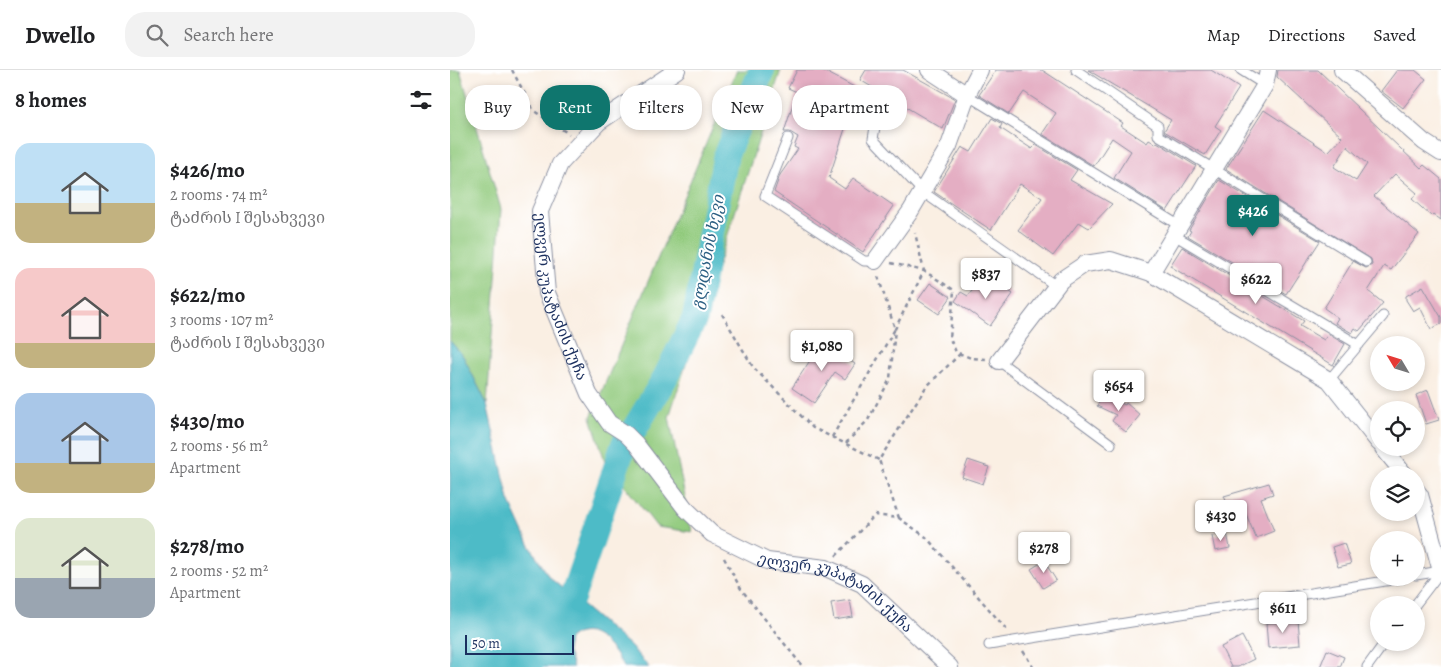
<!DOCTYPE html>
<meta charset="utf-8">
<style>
body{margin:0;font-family:Alegreya,"Noto Serif Georgian",serif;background:#f2f2f2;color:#202124;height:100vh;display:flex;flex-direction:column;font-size:19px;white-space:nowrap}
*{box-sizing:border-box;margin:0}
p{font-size:16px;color:#757577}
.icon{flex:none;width:28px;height:28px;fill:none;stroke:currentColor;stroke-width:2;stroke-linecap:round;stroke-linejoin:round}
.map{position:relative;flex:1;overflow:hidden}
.panel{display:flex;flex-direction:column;background:#fff;width:450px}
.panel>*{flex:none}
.banner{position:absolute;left:15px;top:15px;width:475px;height:45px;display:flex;gap:10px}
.needle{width:32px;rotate:308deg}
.fabs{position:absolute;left:920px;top:266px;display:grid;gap:10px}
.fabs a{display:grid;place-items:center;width:55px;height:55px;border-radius:50%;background:#fff;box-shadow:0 2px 8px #0003;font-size:25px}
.scale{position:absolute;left:15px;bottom:12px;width:109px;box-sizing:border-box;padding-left:5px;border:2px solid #1b2f5e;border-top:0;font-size:14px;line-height:18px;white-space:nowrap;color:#1b2f5e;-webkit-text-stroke:4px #fff;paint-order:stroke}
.price{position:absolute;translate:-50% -42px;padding:0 11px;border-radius:5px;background:#fff;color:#222;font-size:16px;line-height:32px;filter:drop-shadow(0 1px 2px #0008)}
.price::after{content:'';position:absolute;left:50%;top:30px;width:15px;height:11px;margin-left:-8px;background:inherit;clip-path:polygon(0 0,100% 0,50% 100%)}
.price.active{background:#0f766e;color:#fff}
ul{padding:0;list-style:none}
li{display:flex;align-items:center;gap:15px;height:125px;padding:0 15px}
li span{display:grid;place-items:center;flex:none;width:140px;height:100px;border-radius:15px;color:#555}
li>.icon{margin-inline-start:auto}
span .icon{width:60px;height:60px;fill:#fffc;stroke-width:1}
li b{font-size:21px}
h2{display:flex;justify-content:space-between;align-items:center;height:60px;padding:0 15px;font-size:21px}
.pill{padding:0 18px;border-radius:20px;background:#fff;box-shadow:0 2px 8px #0003;font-size:18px;line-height:45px}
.pill.active{background:#0f766e;color:#fff}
header{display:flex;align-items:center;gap:30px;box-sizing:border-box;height:70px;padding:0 25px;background:#fff;border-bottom:1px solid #e0e0e0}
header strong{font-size:24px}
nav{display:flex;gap:28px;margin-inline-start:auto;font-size:18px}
.search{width:350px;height:45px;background:#f2f2f2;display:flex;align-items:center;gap:12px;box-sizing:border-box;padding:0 18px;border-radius:20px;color:#757577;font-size:19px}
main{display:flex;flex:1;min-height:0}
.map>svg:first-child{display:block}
.green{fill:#91ca7d;stroke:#567c6e}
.water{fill:#4ebbc7;stroke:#347592}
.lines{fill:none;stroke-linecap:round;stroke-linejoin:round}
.river{stroke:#4ebbc7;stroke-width:26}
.building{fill:#e4aec3;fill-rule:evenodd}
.service-casing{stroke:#8a8fa0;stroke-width:11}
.minor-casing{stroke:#8a8fa0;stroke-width:18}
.path{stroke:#8a8fa0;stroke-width:2.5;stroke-dasharray:4 4;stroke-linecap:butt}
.service{stroke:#fff;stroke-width:9}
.minor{stroke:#fff;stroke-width:16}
.labels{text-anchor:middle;stroke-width:4;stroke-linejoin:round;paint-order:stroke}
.street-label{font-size:15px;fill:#1b2f5e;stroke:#fff}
.water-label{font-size:16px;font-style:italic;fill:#2d6083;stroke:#fff}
</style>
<header>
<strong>Dwello</strong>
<div class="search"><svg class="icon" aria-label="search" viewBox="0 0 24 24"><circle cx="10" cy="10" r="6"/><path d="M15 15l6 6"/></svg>Search here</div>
<nav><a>Map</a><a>Directions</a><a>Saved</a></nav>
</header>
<main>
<section class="panel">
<h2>8 homes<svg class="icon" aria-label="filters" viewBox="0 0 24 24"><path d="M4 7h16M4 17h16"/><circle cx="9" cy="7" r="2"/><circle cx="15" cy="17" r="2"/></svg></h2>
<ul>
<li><span style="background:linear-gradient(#bfe0f5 60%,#c2b280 0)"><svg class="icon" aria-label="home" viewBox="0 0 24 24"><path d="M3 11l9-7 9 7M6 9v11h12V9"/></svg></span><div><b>$426/mo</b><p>2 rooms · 74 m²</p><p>ტაძრის I შესახვევი</p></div></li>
<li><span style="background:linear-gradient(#f6c9c9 75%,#c2b280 0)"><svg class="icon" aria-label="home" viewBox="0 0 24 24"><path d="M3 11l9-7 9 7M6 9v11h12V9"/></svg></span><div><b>$622/mo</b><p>3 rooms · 107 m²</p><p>ტაძრის I შესახვევი</p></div></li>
<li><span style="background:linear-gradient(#a9c7e8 70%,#c2b280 0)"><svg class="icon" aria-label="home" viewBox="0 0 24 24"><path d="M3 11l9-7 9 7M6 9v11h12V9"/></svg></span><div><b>$430/mo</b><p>2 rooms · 56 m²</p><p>Apartment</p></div></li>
<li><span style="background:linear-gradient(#dfe7d0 60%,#9aa5b1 0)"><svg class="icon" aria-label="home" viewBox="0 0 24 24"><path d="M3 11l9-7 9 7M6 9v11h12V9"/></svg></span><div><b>$278/mo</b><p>2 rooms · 52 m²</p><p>Apartment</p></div></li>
</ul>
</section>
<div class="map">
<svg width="991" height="597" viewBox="0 0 991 597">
<rect width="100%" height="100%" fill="#fff"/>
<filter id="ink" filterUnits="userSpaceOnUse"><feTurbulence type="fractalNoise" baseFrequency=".02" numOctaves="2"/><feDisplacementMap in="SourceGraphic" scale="10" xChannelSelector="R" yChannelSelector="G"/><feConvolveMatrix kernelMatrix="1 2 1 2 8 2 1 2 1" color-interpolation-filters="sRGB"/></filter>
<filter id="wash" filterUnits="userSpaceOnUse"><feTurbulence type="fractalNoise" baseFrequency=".0096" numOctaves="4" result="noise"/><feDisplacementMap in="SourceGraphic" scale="20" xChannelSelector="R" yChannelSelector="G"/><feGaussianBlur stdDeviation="1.12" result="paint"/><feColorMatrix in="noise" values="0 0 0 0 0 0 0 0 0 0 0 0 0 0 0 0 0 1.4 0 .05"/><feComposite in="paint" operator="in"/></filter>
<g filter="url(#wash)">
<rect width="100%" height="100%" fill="#faefe3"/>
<path class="green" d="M0,0H10L51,139L37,334L13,286L0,271Z
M287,0H331L219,347L242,462L207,457L155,391L141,347Z"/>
<path class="water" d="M0,271L13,286L37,334L59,430L79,474L99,507L180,576L199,597H174C162,579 142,549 119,569L117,580L123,597H0Z"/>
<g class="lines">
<path class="river" d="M185,358L215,308L245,248L276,84L312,0
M78,597L122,528L174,374"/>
</g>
<g id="blocks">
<path class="building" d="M347,0H372L408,19L379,108L395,119L403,108L444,136L413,182L324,122L330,105L348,79L344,77L348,67L340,62H334L347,22L338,18Z
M416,0H453L505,29L493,59L410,10Z
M546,0H592L673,53L671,56L697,73L699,70L706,74L707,72L746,96L717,141L664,108L681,81L662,68L644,96L592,64L606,43L574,22L559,44L529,25Z
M638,0H761L789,18L765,56L771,60L755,85L714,61L721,50Z
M828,0H868L971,98L974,95L991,109V150L983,144L981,146L962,129L967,123L945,104L924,126L969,164L941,200L934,196L918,221L933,233L909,261L905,258L902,263L885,253L888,248L874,238L903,191L916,198L922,195L921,189L776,99L814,40L878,82L892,67L827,7ZM897,76L917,94L906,111L884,97Z
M947,0H965L976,9L953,38L931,21Z
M542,48L552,54L550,58L582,79L586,75L627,100L620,110L662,134L639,158L629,152L603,186L568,160L592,128L570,114L541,160L484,122L512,77L521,82Z
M769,110L870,171L836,224L738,166L741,161L739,160Z
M732,177L854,251L850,256L874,270L878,264L895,274L883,295L720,196Z
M535,204L563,224L540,256L505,231L511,222L518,226Z
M480,213L501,227L489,244L468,230Z
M973,216L991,247V254L981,259L970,237L963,241L956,230V226Z
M372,272L405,294L395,309L385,302L364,333L342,318Z
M978,320L989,350L976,354L966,325Z
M653,324L675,335L676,333L690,345L676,362L662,351L666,345L647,336Z
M518,390L539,397L533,414L512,407Z
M819,413L823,424L811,428L824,461L806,468L796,444L783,448L774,426Z
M777,463L780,478L765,481L762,466Z
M894,473L901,494L888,497L882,477Z
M594,491L606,510L593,518L581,499Z
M400,530L403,547L384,550L381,533Z
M848,550L850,575L818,578L816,553Z
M792,566L804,589L788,597H781L771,577Z
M877,580L894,587L890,597H870Z"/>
</g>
</g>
<g filter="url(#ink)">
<use href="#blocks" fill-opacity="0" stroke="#8a8fa0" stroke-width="1"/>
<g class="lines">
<defs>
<path id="service" d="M626,0L708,56V65L916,192
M791,0L815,15
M517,25L730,156
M426,51L423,69L473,122L606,216
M338,68L315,126L414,191H425
M724,165L909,275
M549,291L661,374
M879,310L933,246
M966,505L991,501
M965,535L991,501
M539,575L954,508
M917,597L935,572"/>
<g id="minor">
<path id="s1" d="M227,0L149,52L110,94L90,141L97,223L139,324L159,353L176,364L186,374L235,438L262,464L317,491L376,498L412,514L500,597"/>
<path d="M479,0L517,25"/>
<path d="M892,0L974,72L991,83"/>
<path d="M425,191L460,142L499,76L517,25L530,0"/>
<path d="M701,203L815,15L818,0"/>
<path d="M549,291L611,210L635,194L661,190L701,203L879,310L929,373"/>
<path d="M933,378L955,405"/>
<path d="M966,420L970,425L991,501"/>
</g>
</defs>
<use href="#service" class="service-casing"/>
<use href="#minor" class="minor-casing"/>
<path class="path" d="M62,0L84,41L119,64
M441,193L474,201L504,220L500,269L506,282L521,288L536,289
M272,244L303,297L363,358L429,390
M382,367L445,259L428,206
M396,373L418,350L440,309L445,259L474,201L465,163
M449,448L429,390L476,317L510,284
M386,486L425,445L449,448L476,467L558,561
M274,488L291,519L353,597
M573,581L583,597"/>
<use href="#service" class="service"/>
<use href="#minor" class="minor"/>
</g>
</g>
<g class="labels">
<g class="street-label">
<text dy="5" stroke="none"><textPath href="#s1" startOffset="291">ელვერ კუპატაძის ქუჩა</textPath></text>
<text dy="5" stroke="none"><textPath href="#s1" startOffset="721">ელვერ კუპატაძის ქუჩა</textPath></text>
</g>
<g class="water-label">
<text transform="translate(257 182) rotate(-79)" y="6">გლდანის ხევი</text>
</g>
</g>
</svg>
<div class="fabs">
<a><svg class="needle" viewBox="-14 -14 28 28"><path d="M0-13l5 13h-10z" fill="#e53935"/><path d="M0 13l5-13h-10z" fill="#757577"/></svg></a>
<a><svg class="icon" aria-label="locate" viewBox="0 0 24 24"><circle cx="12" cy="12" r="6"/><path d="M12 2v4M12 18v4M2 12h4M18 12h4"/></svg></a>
<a><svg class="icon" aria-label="layers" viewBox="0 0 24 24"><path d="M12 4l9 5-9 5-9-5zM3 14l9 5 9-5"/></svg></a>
<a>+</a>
<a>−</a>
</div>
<div class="scale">50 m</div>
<b class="price active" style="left:803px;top:167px">$426</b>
<b class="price" style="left:536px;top:230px">$837</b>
<b class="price" style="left:806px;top:235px">$622</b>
<b class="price" style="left:372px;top:302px">$1,080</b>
<b class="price" style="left:669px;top:342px">$654</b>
<b class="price" style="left:771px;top:472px">$430</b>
<b class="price" style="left:594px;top:504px">$278</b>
<b class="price" style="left:833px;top:564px">$611</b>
<div class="banner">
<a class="pill">Buy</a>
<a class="pill active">Rent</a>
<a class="pill">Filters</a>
<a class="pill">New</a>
<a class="pill">Apartment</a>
</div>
</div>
</main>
